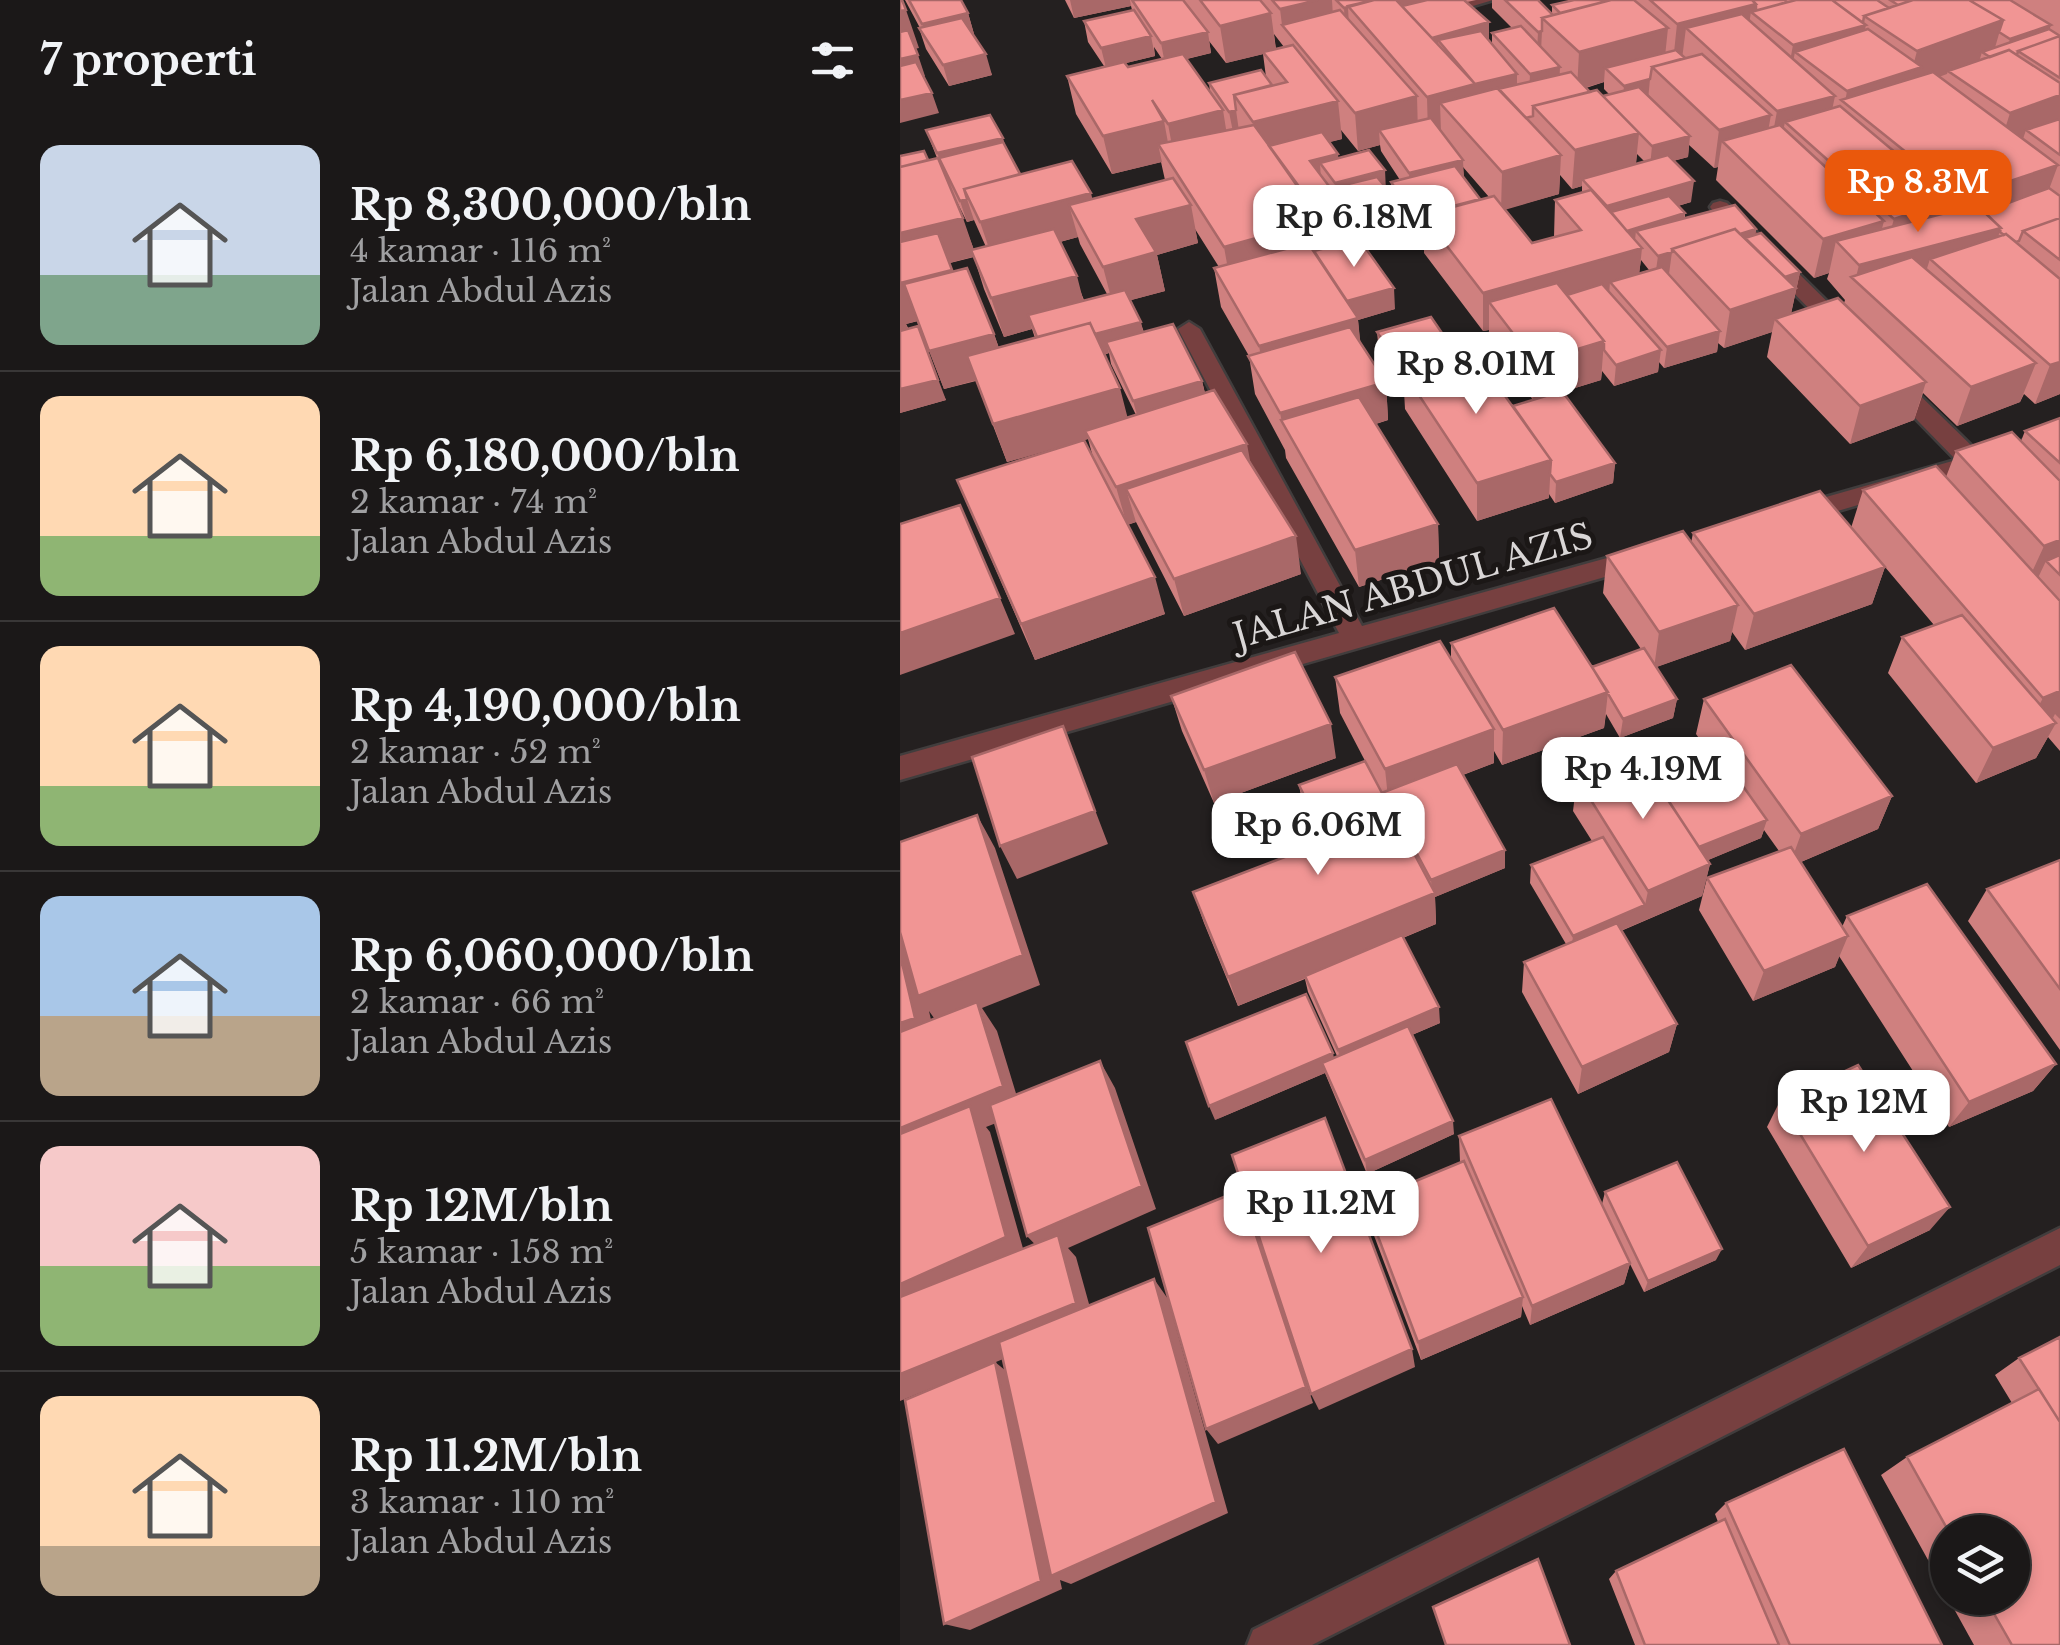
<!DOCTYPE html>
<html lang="id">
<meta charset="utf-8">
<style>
body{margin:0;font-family:"Libre Baskerville",serif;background:#282525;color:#f1f3f6;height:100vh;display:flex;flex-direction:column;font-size:38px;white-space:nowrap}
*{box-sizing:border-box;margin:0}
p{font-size:32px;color:#a0a0a2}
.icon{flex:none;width:55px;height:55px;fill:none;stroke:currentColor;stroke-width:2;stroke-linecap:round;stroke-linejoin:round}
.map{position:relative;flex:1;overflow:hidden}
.drawer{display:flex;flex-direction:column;background:#1b1818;width:900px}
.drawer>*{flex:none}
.buttons{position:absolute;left:1030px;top:1515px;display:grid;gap:20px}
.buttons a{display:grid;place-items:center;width:100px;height:100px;border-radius:50%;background:#1b1818;box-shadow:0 5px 15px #0003,0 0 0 2px #393737;font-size:50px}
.price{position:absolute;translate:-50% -85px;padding:0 22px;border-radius:20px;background:#fff;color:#222;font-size:32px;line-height:65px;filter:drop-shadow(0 2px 5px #0008)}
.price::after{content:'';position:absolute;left:50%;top:60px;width:30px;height:22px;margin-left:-15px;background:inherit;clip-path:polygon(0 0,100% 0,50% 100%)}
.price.current{background:#ea580c;color:#fff}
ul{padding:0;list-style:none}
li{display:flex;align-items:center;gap:30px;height:250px;padding:0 40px}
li+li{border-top:2px solid #393737}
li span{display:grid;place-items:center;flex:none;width:280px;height:200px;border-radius:20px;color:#555}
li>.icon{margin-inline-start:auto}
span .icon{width:120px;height:120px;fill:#fffc;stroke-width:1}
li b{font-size:42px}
h2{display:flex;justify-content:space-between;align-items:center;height:120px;padding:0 40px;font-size:42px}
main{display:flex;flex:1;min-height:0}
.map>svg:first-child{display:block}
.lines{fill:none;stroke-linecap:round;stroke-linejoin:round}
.minor-casing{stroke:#413d3d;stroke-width:5}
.minor{fill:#774040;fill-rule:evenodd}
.wall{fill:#cf807f;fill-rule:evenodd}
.shaded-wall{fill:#a96868}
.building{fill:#f19594;stroke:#a96868;stroke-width:2.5}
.labels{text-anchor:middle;stroke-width:10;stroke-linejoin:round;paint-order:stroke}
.street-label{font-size:35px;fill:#d9d6d6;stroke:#1b1716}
</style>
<main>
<section class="drawer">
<h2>7 properti<svg class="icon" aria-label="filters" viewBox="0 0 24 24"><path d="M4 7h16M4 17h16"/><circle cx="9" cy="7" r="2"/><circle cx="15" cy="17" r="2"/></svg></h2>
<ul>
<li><span style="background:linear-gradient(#c9d6e8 65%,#7fa58c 0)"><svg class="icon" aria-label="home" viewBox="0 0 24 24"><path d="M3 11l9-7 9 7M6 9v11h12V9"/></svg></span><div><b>Rp 8,300,000/bln</b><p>4 kamar · 116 m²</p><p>Jalan Abdul Azis</p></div></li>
<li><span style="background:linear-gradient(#ffd9b3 70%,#8fb573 0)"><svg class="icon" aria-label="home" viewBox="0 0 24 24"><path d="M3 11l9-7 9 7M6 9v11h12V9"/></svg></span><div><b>Rp 6,180,000/bln</b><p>2 kamar · 74 m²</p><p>Jalan Abdul Azis</p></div></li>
<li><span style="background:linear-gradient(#ffd9b3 70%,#8fb573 0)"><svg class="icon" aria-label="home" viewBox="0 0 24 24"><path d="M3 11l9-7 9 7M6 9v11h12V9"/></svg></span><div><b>Rp 4,190,000/bln</b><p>2 kamar · 52 m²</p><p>Jalan Abdul Azis</p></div></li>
<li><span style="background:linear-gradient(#a9c7e8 60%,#b9a48a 0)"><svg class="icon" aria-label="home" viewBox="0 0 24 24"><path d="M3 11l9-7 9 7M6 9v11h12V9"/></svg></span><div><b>Rp 6,060,000/bln</b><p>2 kamar · 66 m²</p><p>Jalan Abdul Azis</p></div></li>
<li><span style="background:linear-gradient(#f6c9c9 60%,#8fb573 0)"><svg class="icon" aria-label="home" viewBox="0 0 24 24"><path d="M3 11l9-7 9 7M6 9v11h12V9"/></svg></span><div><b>Rp 12M/bln</b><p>5 kamar · 158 m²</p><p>Jalan Abdul Azis</p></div></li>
<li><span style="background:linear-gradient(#ffd9b3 75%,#b9a48a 0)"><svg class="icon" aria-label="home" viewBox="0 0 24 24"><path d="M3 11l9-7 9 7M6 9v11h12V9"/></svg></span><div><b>Rp 11.2M/bln</b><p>3 kamar · 110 m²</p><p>Jalan Abdul Azis</p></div></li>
</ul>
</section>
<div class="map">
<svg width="1160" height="1645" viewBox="0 0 1160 1645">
<rect width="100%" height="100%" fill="#242020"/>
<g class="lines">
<defs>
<path id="minor" d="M563,0H593L529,19L520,14Z
M820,201L827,203L955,329L958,334L955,339H939L813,211L810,207L813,203Z
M289,322L300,329L462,626L743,548L752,550L756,557L752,564L743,566L0,780V756L439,633L278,329Z
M989,370L997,373L1079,453L1160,430V446L893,524L884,521L880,515L884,509L1056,460L981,383L977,378Z
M1160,1228V1265L412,1645H347L353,1630Z"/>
</defs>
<use href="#minor" class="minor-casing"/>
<use href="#minor" class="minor"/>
</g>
<path class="wall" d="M5,0H61L68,13L74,34H73L92,75L49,86L26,49L19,28H20Z
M165,0H576L567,2L589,22V40L592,44V33L612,28L592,8V0H638L652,13V5L674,0H1160V394L1135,404L1124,394L1120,402L1057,426L1023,393L1014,420L950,444L867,357L872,332L824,348L818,343L817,352L764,368L759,362L758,372L714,386L702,371L701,380L662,392L715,463L713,483L655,503L649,494V498L577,521L505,409L504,391L479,353L477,332L557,355L613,406L633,400L588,340L589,330L583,331L524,253V235L516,237L498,211L499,223L458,235L442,214L443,223L416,231L418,246L412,248L414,251L495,309L458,320L460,343L486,382L488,420L476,424L538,524L539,561L459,587L386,458L385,450L355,394L349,356L321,307L314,268L319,267L295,229L298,243L257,255L265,291L231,300L244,332L302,381L305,393L350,462L401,574L284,616L236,522L227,525L265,614L135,660L57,480L170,444L107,462L76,381L44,389L18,321L6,324L46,400L0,413V156L28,160L37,158L26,130L105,146L120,174L192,199L265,180L261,162L212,174L176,114L167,76L204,66L188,42L184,21L232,10L231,6L174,18ZM374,34L384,47L376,49ZM309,41L326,63L363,54L366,77L309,83L310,92L287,59L311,53ZM254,47L262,59L228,67L226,63L255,56ZM704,82V89L710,95L703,96L690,92L686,88ZM441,130L458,151L480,145L481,151L500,180L491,182L492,195L486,188L438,158L429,142L442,139ZM789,145L814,168L818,167L816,180L914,278L929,273L927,279L945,300L944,303L891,314L900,272L855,235L856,229L785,218V213L778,206L791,202L773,161L788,157ZM737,154L745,162L736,164ZM563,167L589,197L580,200L564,178ZM660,175L672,189L682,186V193L655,200L654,237L632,243L605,209L659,194ZM51,190L67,222L74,220L86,247L74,250ZM178,237L180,244L207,294L184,300L160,242ZM74,257L84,289L104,337L132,329L135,338L99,348L94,334L53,272L50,263ZM741,260L749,270L739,273ZM209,353L211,364L236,415L227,417L204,355ZM188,439L194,461L184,440Z
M1160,418V751L1148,737L1136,758L1076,783L988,673L1002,637L1034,625L985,567L972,604L845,650L832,632L830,641L756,667L777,699L773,718L720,738L706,714L704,728L602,765L594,751V763L563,775L605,868L535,897L536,924L503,938L540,1023L512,1035L554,1134L467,1174L425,1073L315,1120L437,1056L408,992L405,979L338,1006L304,923L293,892L418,844L405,819L399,785L485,799L440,713L435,677L551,659V643L692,667L741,649L703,593L707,556L791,543L793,533L951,528L963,490L1046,477L1056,451L1121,441L1125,431Z
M271,696L436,758L314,803L282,731Z
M804,699L992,796L978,829L901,862L942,927L947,916L1156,1064L1133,1091L1049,1127L939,956L935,967L853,1001L799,910L807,878L879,851L864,830L861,838L808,860L810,864L802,896L721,931L777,1024L769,1052L678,1094L622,992L624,962L666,944L630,883L631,865L692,841L673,811L677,778L746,767L803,744L796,734Z
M1160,860V1050L1068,921L1087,889Z
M880,1101L1030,1230L951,1268L867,1127Z
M559,1136L702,1204L705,1192L816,1260L744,1292L730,1264L724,1284L630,1325L622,1306L621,1317L521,1360L470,1225L465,1202L560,1162Z
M1160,1337V1645H1074L1048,1598H1112V1532H1048V1596L981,1475L1007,1457L1112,1403L1095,1375L1119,1358Z
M826,1503L1042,1645H735L709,1579L716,1571L818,1522L815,1514Z"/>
<path class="shaded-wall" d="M170,0H230L231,6L174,18Z
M418,0H432L434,34L382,25L380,9Z
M497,0H545L498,12Z
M856,4L855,15L851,12L846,43L786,28L782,59L773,62L777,24Z
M448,7L449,27L445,28L444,8Z
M6,10L19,48L0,52V11Z
M68,13L74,34L29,44L22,24Z
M371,13L376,51L326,63L320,26Z
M1103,20L1092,58L1082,52L1079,62L1048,71L1047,74L1017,85L945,102L947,91L1012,70L1017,51Z
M589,22V43L538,40L539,57L529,39Z
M966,25L957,62L895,52L889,82L886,83L893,45Z
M1151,25L1144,46L1118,51L1104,60L1110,39Z
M768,28L764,66L705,68L704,82L677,90L679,52Z
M642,31L641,52L637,53L638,32Z
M308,32L311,53L265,64L261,43Z
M251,36L255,56L206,68L201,48Z
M86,54L92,75L49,86L43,65Z
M18,55L25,76L0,82V59Z
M660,67L659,88L629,95L630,74Z
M617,74V95L540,103L541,131L528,135L527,97Z
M750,79L748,100L722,107L724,86Z
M32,93L39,113L0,123V100Z
M1160,95V122L1126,130L1122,142L1098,151L1110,113Z
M517,96L518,134L479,130L480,145L458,151L455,113Z
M935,96L927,134L885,122L880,146L870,149L877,111Z
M438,101L442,139L358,161L353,122Z
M323,110L329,148L275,162L268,124Z
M336,110L339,131L333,132L329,112Z
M871,115L864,153L822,141L818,167L814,168L819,130Z
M264,121L271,159L258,144L262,162L212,174L203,136Z
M739,133L735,171L682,179V186L672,189L675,150Z
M790,136L788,157L750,167L752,146Z
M103,138L109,159L40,160L37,153Z
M438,154L440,175L420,163L421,180L410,161Z
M661,155L659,194L601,211L602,172Z
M563,160L564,181L510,194L509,173Z
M1158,165L1144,203L1050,235L1062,197Z
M485,170L486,191L436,187L438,203L441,202L443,223L416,231L418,246L377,257L331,286L324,247L365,221L414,207L437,203L435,183Z
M794,181L791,202L706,227L707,206Z
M191,193L200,231L169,205L178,237L93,260L80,222Z
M67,199L74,220L67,222L60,201Z
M580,199L523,215L524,235L516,237L515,216Z
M1052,200L1040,239L983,257L994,219Z
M498,202L499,223L458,235L456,214Z
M291,205L298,243L257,255L265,291L213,305L203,267L236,219Z
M785,213L782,234L736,231L734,249L727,231Z
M63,218L76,256L0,276V233Z
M984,221L974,259L936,241L929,273L914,278L923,239Z
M1101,228L1088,267L1030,259L1022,284L955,281L959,265Z
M856,229L853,250L774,252Z
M742,248L738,286L710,282L709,295L589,302V330L583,331V293Z
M772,252L769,274L755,277L758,256Z
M52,270L66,308L6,324L14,344L0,348V283Z
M900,272L888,327L875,319L872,332L824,348L830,310L877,280Z
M177,276L187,315H128L132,329L104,337L91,298Z
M494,288L495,309L458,320L462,357L366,384L359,346L443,303Z
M241,322L246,343L206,342L209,353L149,370L142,349Z
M18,326L46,400L0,413V389Z
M820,331L817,352L764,368L767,347Z
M94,334L107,372L44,389L29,351Z
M704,341L701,380L633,401L635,362Z
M761,350L758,372L714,386L716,365Z
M1160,362V394L1135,404L1150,365Z
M1136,363L1120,402L1057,426L1071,387Z
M302,381L307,402L239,422L233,401Z
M486,382L488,420L396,448L382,422L380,413Z
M1026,382L1014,420L950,444L960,406Z
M220,388L230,427L185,431L188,439L107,462L93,424Z
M347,444L354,482L226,489L236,522L227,525L216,487Z
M651,460L649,498L577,521V483Z
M715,463L713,483L655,503L656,482Z
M538,524L539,561L459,587L455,550Z
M396,536L401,574L284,616L274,579Z
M1160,540V571L1146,561L1137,580L1127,583L1144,546Z
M985,567L972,604L845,650L854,614Z
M255,577L265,614L135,660L121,624Z
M100,598L115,634L0,675V633Z
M838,605L830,641L754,668L759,632Z
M1160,691V719L1155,714L1151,722L1124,733L1143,698Z
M708,692L704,728L602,765L603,730Z
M777,699L773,718L720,738L723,719Z
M1156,723L1136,758L1076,783L1093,748Z
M431,724L436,758L314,803L304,770Z
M163,726L208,844L117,879L100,846Z
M594,729V763L490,802L488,798L485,769Z
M992,796L978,829L889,867L901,834Z
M77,815L95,848L140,985L82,1008L97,1031L122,1113L86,1127L90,1132L126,1259L0,1315V1284L106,1237L77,1131L0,1163V1128L103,1086L80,1009L39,1025L29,1011L37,1046L0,1060V1023L15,1018L9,992L0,995V917L18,985L24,993L123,955Z
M867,820L861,838L794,866L798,848Z
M605,850V868L535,897L536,924L338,1006L328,977L532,894L531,880Z
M810,864L802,896L671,952L673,936L745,905L748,891Z
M948,936L935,967L853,1001L864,971Z
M539,1007L540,1023L441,1065L438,1050Z
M777,1024L769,1052L678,1094L682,1067Z
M433,1053L436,1068L422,1063L425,1073L315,1120L309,1106Z
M200,1061L215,1088L256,1209L168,1248L176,1257L194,1322L0,1401V1374L147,1257L127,1236Z
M1156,1064L1133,1091L1049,1127L1069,1102Z
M553,1121L554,1134L467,1174L465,1160Z
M341,1190L351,1213L413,1403L318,1444L306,1429Z
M1050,1207L1030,1230L951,1268L968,1246Z
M822,1249L816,1260L744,1292L748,1281Z
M730,1263L724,1284L630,1325L632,1306Z
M254,1279L268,1299L328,1513L171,1584L160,1580L162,1589L70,1630L44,1624L95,1362L116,1379Z
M623,1297L621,1317L521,1360L518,1342Z
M512,1349L515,1367L419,1410L411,1394Z"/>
<path class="building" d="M0,0H2L6,10L0,11Z
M9,0H61L68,13L22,24Z
M232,0H283L308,32L261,43Z
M300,0H360L371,13L320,26Z
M372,0H418L380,9Z
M436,0H474L444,8Z
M474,0H496L575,84L527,97L448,6Z
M527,0H564L589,22L532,38L502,6Z
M605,0H638L653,15L642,18V31L638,32Z
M674,0H711L660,13L652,5Z
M711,0H734L768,28L679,52L642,18Z
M750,0H852L856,4L777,24Z
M852,0H884L887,2L858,10L856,9V4Z
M896,0H932L966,25L893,45L851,12Z
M932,0H977L989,8L964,16L963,23Z
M990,0H1013L998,5Z
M1013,0H1069L1103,20L1017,51L964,16Z
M1069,0H1110L1151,25L1110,39L1099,32L1103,20Z
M234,10L251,36L201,48L184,21Z
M440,10L517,96L455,113L382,25Z
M842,14L935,96L877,111L786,28Z
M62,18L86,54L43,65L19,28Z
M621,26L660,67L630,74L592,33Z
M968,29L1022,67L947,91L895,52Z
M1149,29L1160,36L1118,51L1117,55L1109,50L1090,57L1082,52Z
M8,30L18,55L0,59V32Z
M581,31L617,74L575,84L538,40Z
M1160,36V78L1118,51Z
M393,45L438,101L353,122L334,95L387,82L363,52Z
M776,50L785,58L752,67L750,79L724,86L705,68Z
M1109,50L1160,83V95L1110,113L1048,71Z
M283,54L323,110L268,124L252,100L264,121L203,136L167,76L224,62L228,67Z
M802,54L871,115L819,130L752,67Z
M16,62L32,93L0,100V66Z
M361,70L372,85L334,95L336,110L329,112L309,83Z
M671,72L690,92L633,106V116L626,118L598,89Z
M1033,72L1158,165L1062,197L941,100Z
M739,87L790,136L752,146L703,96Z
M598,88L661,155L602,172L540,103Z
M697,90L739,133L675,150L633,106Z
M940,106L1052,200L994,219L885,122Z
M90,115L103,138L37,153L26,130Z
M531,118L563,160L509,173L479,130Z
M1160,119V155L1126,130Z
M354,125L414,207L365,221L374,233L324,247L258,144Z
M880,125L984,221L923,239L822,141Z
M422,132L438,154L410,161L441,202L414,210L369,146Z
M103,142L120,174L64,189L67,199L60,201L39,158Z
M469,150L485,170L435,183L420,163Z
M24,151L28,160L0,167V156Z
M768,155L794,181L707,206L682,179Z
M38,158L63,218L0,233V167Z
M172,161L191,193L80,222L64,189Z
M555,166L580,199L515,216L491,182Z
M477,177L498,202L456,214L436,187Z
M273,178L291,205L236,219L256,252L203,267L169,205Z
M1149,188L1160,196V218L1123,231L1119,241L1116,242L1106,234L1104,235L1100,232L1101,228L1084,212Z
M691,190L742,248L583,293L523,215L594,196L632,243L681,230L655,200Z
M769,196L785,213L727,231L711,212Z
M835,205L856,229L840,234L835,229L772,249V252L758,256L736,231Z
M1077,205L1101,228L959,265L936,241Z
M1160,218V260L1123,231Z
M154,229L177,276L91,298L71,250Z
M835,229L896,288L830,310L772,249Z
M38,233L52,270L0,283V242Z
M861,233L900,272L885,277L845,238Z
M1106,234L1160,279V362L1150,365L1030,259Z
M459,239L494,288L447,301L414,251Z
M408,243L458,318L359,346L314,268Z
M1012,257L1136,363L1071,387L951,277Z
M762,267L820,331L767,347L710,282Z
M67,268L94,334L29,351L4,284Z
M657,283L704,341L635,362L589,302Z
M702,284L761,350L716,365L704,350V341L667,295Z
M225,290L241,322L195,334L190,323L137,337L128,315Z
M938,298L1026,382L960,406L875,319Z
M531,317L557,355L504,371L477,332Z
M190,323L220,388L93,424L67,356Z
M273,324L302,381L233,401L206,342Z
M18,326L38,380L0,389V331Z
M450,327L486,382L380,413L348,356Z
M572,350L651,460L577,483L503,371Z
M314,390L347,444L216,487L185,431Z
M662,391L715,463L656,482L650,474L651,460L613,406Z
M459,397L538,524L455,550L381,420Z
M1160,418V463L1125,431Z
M1112,432L1160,481V540L1144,546L1056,451Z
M184,440L255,577L121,624L57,480Z
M342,450L396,536L274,579L226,489Z
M1036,466L1160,601V691L1143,698L963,490Z
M920,491L985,567L854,614L793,533Z
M60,505L100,598L0,633V524Z
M783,531L838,605L759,632L707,556Z
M1160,555V575L1146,561Z
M654,608L708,692L603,730L551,643Z
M1062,615L1156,723L1093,748L1002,637Z
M540,641L594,729L485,769L435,677Z
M744,648L777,699L723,719L692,667Z
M395,652L431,724L304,770L271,696Z
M891,665L992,796L901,834L804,699Z
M163,726L195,811L100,846L72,757Z
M811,741L867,820L799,847L746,767Z
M738,754L810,864L748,891L677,778Z
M465,761L535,893L328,977L293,892L427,841L399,785Z
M557,764L605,850L531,880L484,792Z
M77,815L123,955L18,996L0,932V842Z
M703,837L745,905L673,936L631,865Z
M891,847L948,936L864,971L807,878Z
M1160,860V989L1087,889Z
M1027,884L1156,1064L1069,1102L947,916Z
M717,923L777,1024L682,1067L624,962Z
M502,935L539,1007L438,1050L405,976Z
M2,963L15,1018L0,1023V964Z
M406,994L433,1053L309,1106L286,1042Z
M77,1002L103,1086L0,1128V1032Z
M508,1026L553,1121L465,1160L422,1063Z
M200,1061L242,1186L127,1236L90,1105Z
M958,1065L1050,1207L968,1246L880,1101Z
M651,1099L730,1263L632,1306L559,1136Z
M70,1106L106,1237L0,1284V1134Z
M425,1118L512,1349L411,1394L332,1155Z
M564,1161L623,1297L518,1342L465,1202Z
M777,1162L822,1249L748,1281L705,1192Z
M341,1190L406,1387L306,1429L248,1228Z
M158,1235L176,1303L0,1374V1297Z
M254,1279L316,1502L151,1576L99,1342Z
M1160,1337V1422L1119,1358Z
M95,1362L141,1581L44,1624L5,1400Z
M1139,1389L1160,1422V1645H1112L1085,1598H1112V1532H1049L1007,1457Z
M944,1449L1042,1645H890L826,1503Z
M825,1519L879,1645H745L716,1571Z
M638,1559L670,1645H546L533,1607Z"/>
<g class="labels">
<g class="street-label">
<text transform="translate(513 586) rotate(-16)" y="12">JALAN ABDUL AZIS</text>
</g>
</g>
</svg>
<div class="buttons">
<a><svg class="icon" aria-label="layers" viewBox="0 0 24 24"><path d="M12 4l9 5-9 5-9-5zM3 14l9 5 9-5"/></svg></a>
</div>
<b class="price current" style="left:1018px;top:235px">Rp 8.3M</b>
<b class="price" style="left:454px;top:270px">Rp 6.18M</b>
<b class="price" style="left:576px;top:417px">Rp 8.01M</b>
<b class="price" style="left:743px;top:822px">Rp 4.19M</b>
<b class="price" style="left:418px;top:878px">Rp 6.06M</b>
<b class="price" style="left:964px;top:1155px">Rp 12M</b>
<b class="price" style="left:421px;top:1256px">Rp 11.2M</b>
</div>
</main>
